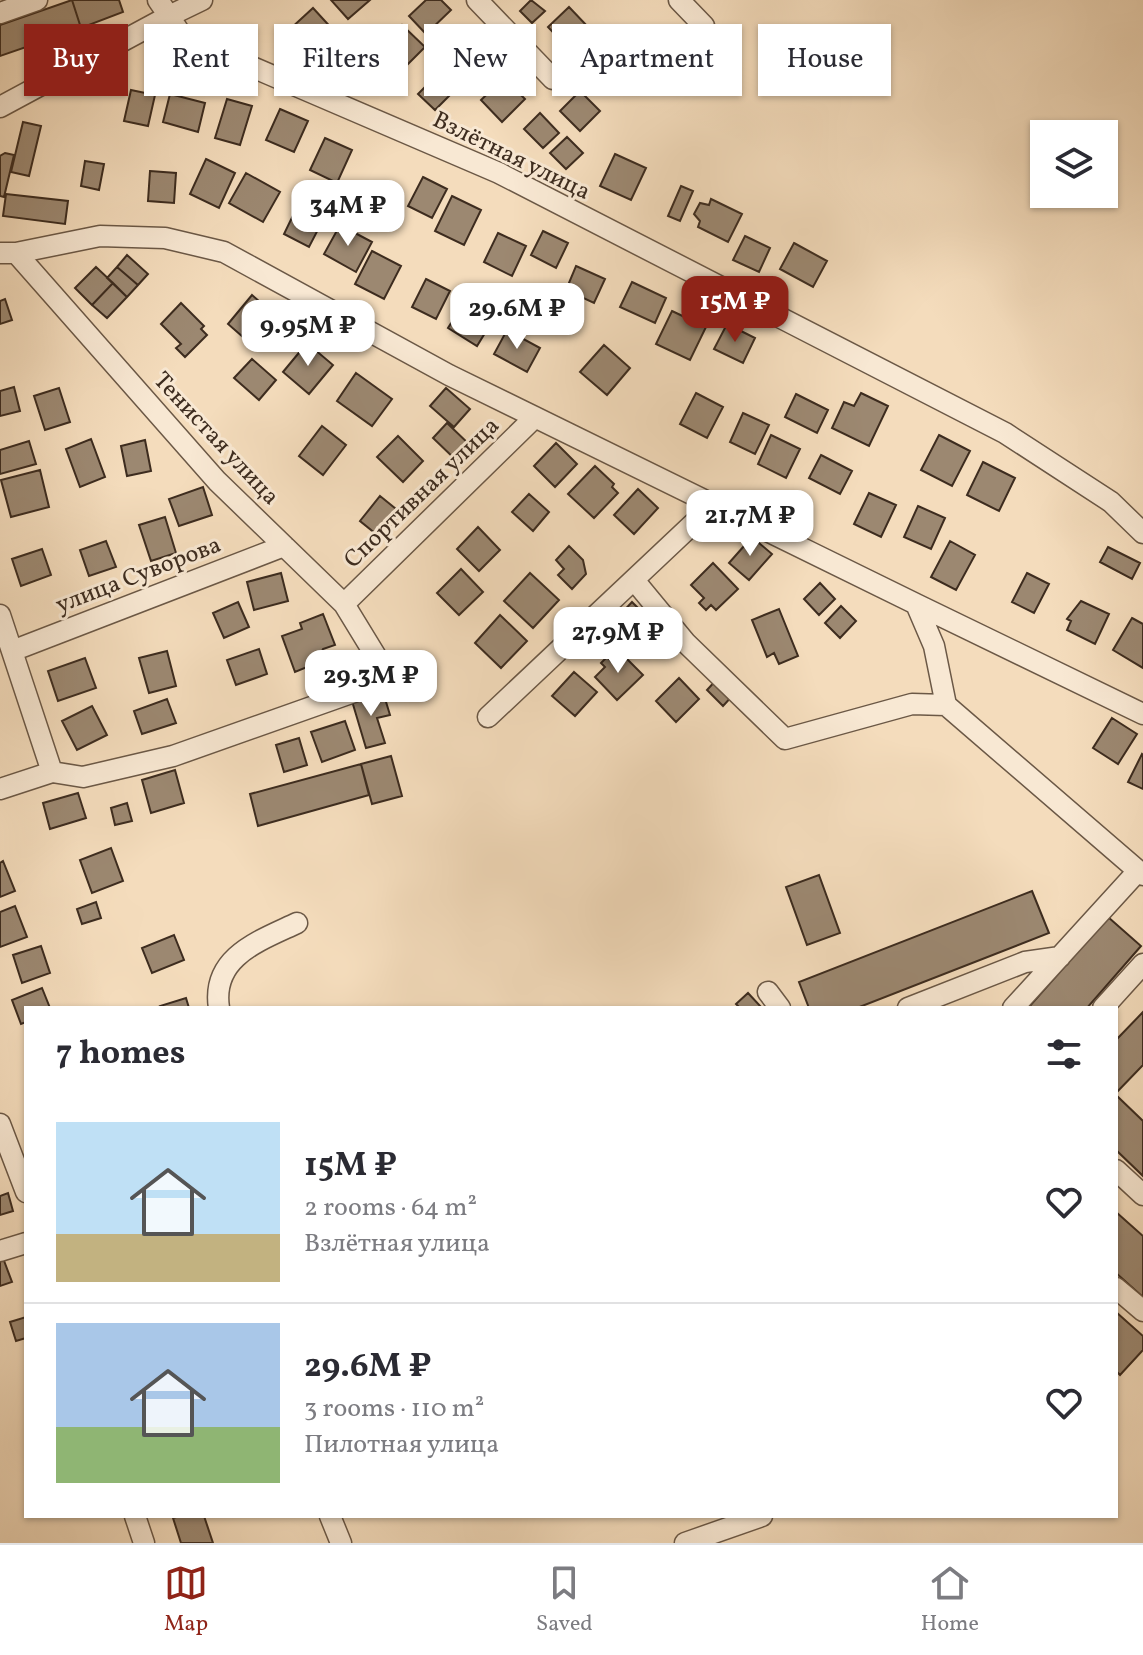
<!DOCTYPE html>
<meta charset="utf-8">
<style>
body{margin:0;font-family:Vollkorn,serif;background:#f2f2f3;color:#2b2b33;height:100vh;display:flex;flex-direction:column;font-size:30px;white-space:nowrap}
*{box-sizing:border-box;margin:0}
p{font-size:26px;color:#7c7c81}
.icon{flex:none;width:44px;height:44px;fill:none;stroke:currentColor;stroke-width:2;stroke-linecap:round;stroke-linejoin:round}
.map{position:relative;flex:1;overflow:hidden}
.sheet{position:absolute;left:24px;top:1006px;width:1094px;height:512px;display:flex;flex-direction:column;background:#fff;border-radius:0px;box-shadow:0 2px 6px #0004}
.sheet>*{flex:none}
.top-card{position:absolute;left:24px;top:24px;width:1096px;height:72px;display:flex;gap:16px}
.tools{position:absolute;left:1030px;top:120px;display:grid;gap:16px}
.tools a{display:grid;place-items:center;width:88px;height:88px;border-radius:0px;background:#fff;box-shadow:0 2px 6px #0004;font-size:40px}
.price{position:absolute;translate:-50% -68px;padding:0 18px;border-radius:16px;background:#fff;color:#222;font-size:26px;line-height:52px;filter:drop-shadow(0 2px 4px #0008)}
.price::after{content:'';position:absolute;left:50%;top:48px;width:24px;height:18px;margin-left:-12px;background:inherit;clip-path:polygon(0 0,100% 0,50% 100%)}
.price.on{background:#8f2418;color:#fff}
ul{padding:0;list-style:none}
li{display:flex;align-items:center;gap:24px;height:200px;padding:0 32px}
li+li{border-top:2px solid #e1e1e2}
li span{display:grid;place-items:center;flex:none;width:224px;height:160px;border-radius:0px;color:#555}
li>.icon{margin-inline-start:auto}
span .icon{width:96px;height:96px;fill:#fffc;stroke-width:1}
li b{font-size:34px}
h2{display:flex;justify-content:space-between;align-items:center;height:96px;padding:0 32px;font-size:34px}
.chip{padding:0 28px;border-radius:0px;background:#fff;box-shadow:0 2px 6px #0004;font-size:28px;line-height:72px}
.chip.on{background:#8f2418;color:#fff}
.tabs{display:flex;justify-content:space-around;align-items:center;height:112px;border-top:2px solid #e1e1e2;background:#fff;font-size:22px;color:#7c7c81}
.tabs a{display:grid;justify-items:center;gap:4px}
.tabs .on{color:#8f2418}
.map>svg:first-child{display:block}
.building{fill:#9c8871;stroke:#3d2c1f;stroke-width:2}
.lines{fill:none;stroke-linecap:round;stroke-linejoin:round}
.minor-casing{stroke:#6b5846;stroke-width:23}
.minor{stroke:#f8e8d3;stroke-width:20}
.labels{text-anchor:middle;stroke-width:6;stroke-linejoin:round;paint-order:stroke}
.street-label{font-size:24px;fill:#3d2c1f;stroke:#f8e8d3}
</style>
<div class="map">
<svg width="1143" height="1543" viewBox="0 0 1143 1543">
<rect width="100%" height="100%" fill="#f4dcbc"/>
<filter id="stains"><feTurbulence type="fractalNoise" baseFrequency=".0025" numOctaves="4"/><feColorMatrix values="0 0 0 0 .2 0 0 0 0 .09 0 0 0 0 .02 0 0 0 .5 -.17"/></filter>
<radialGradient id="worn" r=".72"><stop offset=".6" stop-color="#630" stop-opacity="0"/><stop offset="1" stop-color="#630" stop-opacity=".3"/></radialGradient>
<path class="building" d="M72,0H119L123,12L81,28Z
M72,0L81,28L0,56V25Z
M331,0H370L348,19Z
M426,0H441L451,10L426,34L409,16Z
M531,0L545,11L532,23L520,11Z
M569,7L589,28L568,48L548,27Z
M313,8L335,32L312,53L289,30Z
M402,25L425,47L404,68L382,45Z
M477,30L498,52L475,75L453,54Z
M368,45L386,64L364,85L347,67Z
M435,77L452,93L435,110L418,94Z
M504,78L525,99L502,122L481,100Z
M131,90L155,95L148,126L124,121Z
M580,91L600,111L580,131L560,111Z
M170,94L205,103L198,132L163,122Z
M227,99L252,106L240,145L215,138Z
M280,109L308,121L294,152L266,140Z
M540,113L559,133L543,148L524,129Z
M23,122L41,126L29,176L11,172Z
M567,137L583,153L566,169L550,153Z
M325,138L352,150L337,183L310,170Z
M5,153L14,155L4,197L0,196V156Z
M615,154L646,168L631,200L600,186Z
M206,159L235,173L219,208L190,194Z
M85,161L104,164L99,190L81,186Z
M150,171L176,173L174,203L148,201Z
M246,173L280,192L263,222L229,203Z
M423,177L447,189L432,218L408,206Z
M681,186L693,191L680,221L668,216Z
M6,194L68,201L65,224L3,216Z
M452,196L481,210L464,245L435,231Z
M711,199L742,214L728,242L698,227L700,221L694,214L700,203L709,205Z
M298,205L324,218L309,247L284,234Z
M340,225L372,242L356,272L324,254Z
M543,231L568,243L556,268L531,255Z
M498,233L526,246L512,276L484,262Z
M745,236L770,248L759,272L733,260Z
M794,243L827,261L813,287L780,269Z
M372,251L401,266L384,299L355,284Z
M127,255L148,274L138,285L117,267Z
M576,266L605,279L594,303L566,290Z
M96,267L113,283L92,305L75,288Z
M117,267L138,285L127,297L107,278Z
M426,279L450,291L436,319L412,307Z
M632,282L666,298L655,323L620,307Z
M113,283L127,297L107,318L92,305Z
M252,295L275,315L251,344L228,324Z
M467,298L496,315L477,346L448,328Z
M5,299L12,320L0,324V301Z
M181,303L204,326L201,329L207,335L185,357L176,348L181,344L161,324Z
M672,311L706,327L690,360L656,344Z
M727,324L755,338L743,363L714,349Z
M507,330L540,348L527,372L494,354Z
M307,343L333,365L309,394L283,372Z
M604,345L630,368L607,395L580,372Z
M252,359L276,380L259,400L234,378Z
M356,373L392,399L372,426L337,401Z
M14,387L20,411L0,416V391Z
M59,388L70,422L45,430L34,396Z
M446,388L470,409L454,427L430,406Z
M696,393L723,407L707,438L680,424Z
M861,393L888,406L869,446L832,428L844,402L854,406Z
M796,394L828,410L817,433L785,417Z
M743,413L769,425L755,454L730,442Z
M447,423L471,446L457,461L433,438Z
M322,426L346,445L323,475L299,456Z
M771,435L800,449L786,478L758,464Z
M939,435L970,451L952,486L921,470Z
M398,436L423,461L403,482L377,457Z
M91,439L105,477L80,487L66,449Z
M145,440L151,471L127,476L121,446Z
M29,441L36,464L0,474V450Z
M556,443L577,464L555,487L534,466Z
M821,455L852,471L840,494L809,478Z
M983,462L1015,478L999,511L967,495Z
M595,466L614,484L612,487L618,493L594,518L568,494Z
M40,470L49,507L11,517L1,480Z
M203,487L212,515L179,526L169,499Z
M638,489L658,508L634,534L614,515Z
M869,493L896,505L881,537L854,524Z
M529,494L549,512L533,531L512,512Z
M380,496L401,513L381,538L360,521Z
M918,506L945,518L931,549L904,537Z
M165,517L176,553L151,561L139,525Z
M478,527L500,550L479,571L457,549Z
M752,537L772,554L749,580L729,563Z
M106,541L116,567L89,576L80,550Z
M950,541L975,555L956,590L931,577Z
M569,546L583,560L586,574L572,589L558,575L564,569L556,560Z
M1108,547L1140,563L1132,579L1100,562Z
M42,549L51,575L21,586L12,559Z
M713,563L738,589L716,610L711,605L706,610L699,603L704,598L691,585Z
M461,569L483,592L459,615L437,593Z
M281,573L288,601L254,610L247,582Z
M530,573L559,600L533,628L504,601Z
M1027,573L1049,584L1034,613L1012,602Z
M820,583L835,599L819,615L804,599Z
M1081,601L1109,614L1095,644L1067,630L1071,621L1067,619Z
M238,602L249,627L224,638L213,613Z
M632,602L655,625L634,647L624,637L620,642L607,629Z
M841,606L856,621L840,638L825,623Z
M779,609L798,656L779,664L774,653L767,657L752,620Z
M323,614L335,645L323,649L317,663L295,672L282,636L302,629L300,623Z
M500,615L527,641L501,668L475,643Z
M1132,618L1143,624V668L1113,650Z
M259,649L267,674L236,685L227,660Z
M167,651L176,686L149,693L139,658Z
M620,652L643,675L617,700L595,677L605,667L601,663L607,657L611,661Z
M85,658L96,688L58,701L48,671Z
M574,672L597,692L575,716L552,696Z
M679,678L699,699L676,722L656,701Z
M718,678L734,694L723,706L707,690Z
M383,692L390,715L377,718L385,743L366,748L352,701Z
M167,699L176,723L142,734L134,711Z
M92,706L107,735L77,750L62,721Z
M1112,718L1137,734L1118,764L1093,748Z
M345,721L355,750L322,762L311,732Z
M299,738L307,765L284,772L276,745Z
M1142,754L1143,755V789L1128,782Z
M391,756L402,796L372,804L361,764Z
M361,764L369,795L258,826L250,794Z
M175,770L184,803L151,813L142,780Z
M78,793L86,818L50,829L43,803Z
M127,803L132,821L115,825L111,808Z
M111,848L123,881L92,893L80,860Z
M3,861L15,891L0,897V863Z
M819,875L840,933L807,945L786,887Z
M1032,891L1049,933L857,1008H809L799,982Z
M96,902L101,918L82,924L77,909Z
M15,906L27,937L0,947V912Z
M1108,917L1141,946L1087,1008H1028Z
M174,935L184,960L152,973L142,948Z
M41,946L50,973L22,983L13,955Z
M42,988L50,1008H26V1022L21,1024L12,1000Z
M748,993L762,1008H740L736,1004Z
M186,998L189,1008H161L160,1006Z
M1143,1012V1065L1116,1093V1040Z
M1116,1095L1143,1121V1176L1116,1150Z
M8,1193L13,1211L0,1215V1196Z
M1116,1212L1143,1236V1297L1116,1273Z
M3,1258L12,1282L0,1286V1259Z
M1116,1312L1143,1336V1350L1120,1375L1116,1371Z
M26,1317V1338L16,1341L10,1322Z
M180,1516H204L213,1543H181L173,1518Z"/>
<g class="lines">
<defs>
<path id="minor" d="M158,0L169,16L202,0
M477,0L553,79
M679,0L704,26
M0,13L37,0
M0,107L169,16L180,33L201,45L499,173L1005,433L1111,502L1143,533
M0,253H16L100,236L165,238L224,252L449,375L916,604L934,646L946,705L1143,875
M634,580L686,643L785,739L912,704L946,705
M344,604L535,417
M916,604L1143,714
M0,615L52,772
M12,651L284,546
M488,717L713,505
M0,789L52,772L83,777L173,756L354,692L372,672L377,658L344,604L217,481L16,253
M768,992L780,1008
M219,1008C211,957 259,941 297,923
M908,1008L1025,962L1060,957
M1013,1008L1138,871
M1103,1008L1143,964
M0,1124L26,1192
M1116,1170L1143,1195
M0,1251L26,1243
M1116,1288L1143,1311
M135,1516L144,1543
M330,1516L341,1543
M685,1543L762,1516"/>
</defs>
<use href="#minor" class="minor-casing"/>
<use href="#minor" class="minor"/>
</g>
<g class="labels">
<g class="street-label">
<text transform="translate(512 155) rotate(26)" y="8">Взлётная улица</text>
<text transform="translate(217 438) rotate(47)" y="8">Тенистая улица</text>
<text transform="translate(421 492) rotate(-44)" y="8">Спортивная улица</text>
<text transform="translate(138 574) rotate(-21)" y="8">улица Суворова</text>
</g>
</g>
<rect width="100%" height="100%" filter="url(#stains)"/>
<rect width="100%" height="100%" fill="url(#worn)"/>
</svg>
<div class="tools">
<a><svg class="icon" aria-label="layers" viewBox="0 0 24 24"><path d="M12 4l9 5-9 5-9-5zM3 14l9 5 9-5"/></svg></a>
</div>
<b class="price" style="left:348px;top:248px">34M ₽</b>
<b class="price on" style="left:735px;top:344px">15M ₽</b>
<b class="price" style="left:517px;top:351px">29.6M ₽</b>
<b class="price" style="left:308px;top:368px">9.95M ₽</b>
<b class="price" style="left:750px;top:558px">21.7M ₽</b>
<b class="price" style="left:618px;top:675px">27.9M ₽</b>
<b class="price" style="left:371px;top:718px">29.3M ₽</b>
<div class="top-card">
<a class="chip on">Buy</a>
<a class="chip">Rent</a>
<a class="chip">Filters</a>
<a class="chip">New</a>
<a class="chip">Apartment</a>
<a class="chip">House</a>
</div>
<section class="sheet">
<h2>7 homes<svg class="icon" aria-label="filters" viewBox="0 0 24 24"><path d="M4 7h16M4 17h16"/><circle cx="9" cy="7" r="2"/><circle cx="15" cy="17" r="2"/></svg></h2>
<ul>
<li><span style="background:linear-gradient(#bfe0f5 70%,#c2b280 0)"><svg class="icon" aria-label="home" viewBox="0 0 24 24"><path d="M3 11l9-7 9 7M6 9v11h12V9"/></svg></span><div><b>15M ₽</b><p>2 rooms · 64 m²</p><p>Взлётная улица</p></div><svg class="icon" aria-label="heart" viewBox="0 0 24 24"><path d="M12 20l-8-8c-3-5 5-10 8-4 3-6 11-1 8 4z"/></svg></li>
<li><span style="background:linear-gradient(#a9c7e8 65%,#8fb573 0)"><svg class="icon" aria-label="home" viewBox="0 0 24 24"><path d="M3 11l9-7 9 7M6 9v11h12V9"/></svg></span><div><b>29.6M ₽</b><p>3 rooms · 110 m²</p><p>Пилотная улица</p></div><svg class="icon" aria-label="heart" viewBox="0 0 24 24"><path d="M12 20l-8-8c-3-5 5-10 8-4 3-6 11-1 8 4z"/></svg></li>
</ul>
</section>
</div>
<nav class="tabs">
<a class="on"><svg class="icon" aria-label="map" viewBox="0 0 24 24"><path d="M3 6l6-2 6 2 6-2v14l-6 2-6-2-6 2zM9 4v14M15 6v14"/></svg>Map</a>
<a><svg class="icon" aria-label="saved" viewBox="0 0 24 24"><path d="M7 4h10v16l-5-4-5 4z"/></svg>Saved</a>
<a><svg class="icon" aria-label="home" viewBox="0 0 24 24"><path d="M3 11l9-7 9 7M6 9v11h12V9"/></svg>Home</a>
</nav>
